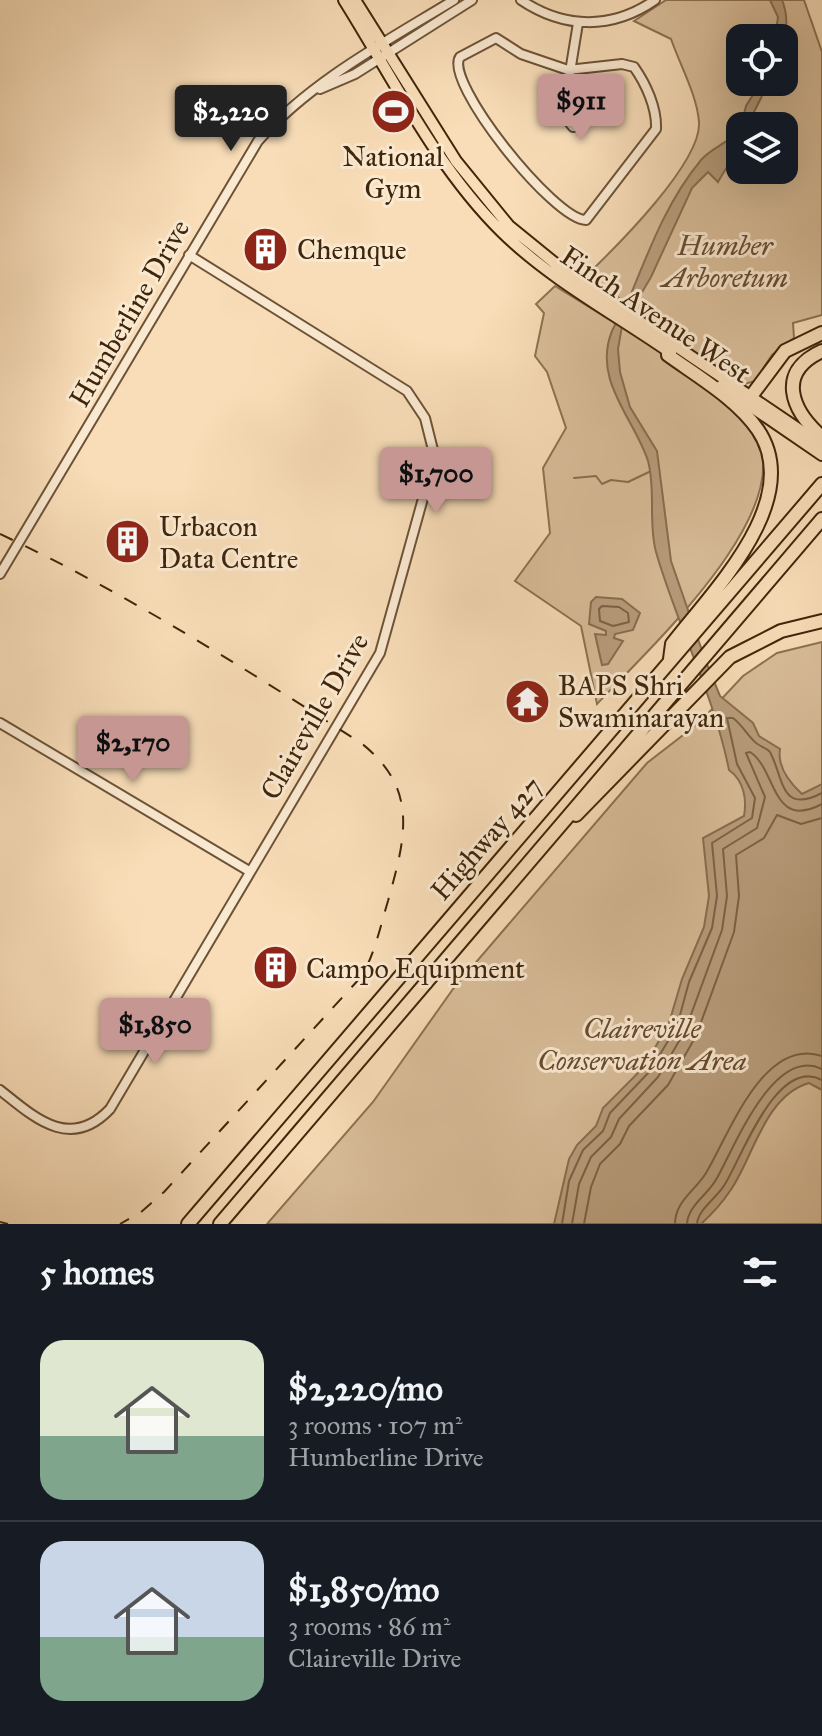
<!DOCTYPE html>
<meta charset="utf-8">
<style>
body{margin:0;font-family:"IM FELL Great Primer",serif;background:#242831;color:#f1f3f6;height:100vh;display:flex;flex-direction:column;font-size:30px;white-space:nowrap}
*{box-sizing:border-box;margin:0}
p{font-size:26px;color:#9ea1a6}
.icon{flex:none;width:44px;height:44px;fill:none;stroke:currentColor;stroke-width:2;stroke-linecap:round;stroke-linejoin:round}
.map{position:relative;height:1224px;overflow:hidden}
.details{display:flex;flex-direction:column;background:#171b24;flex:1}
.details>*{flex:none}
.tools{position:absolute;left:726px;top:24px;display:grid;gap:16px}
.tools a{display:grid;place-items:center;width:72px;height:72px;border-radius:16px;background:#171b24;box-shadow:0 8px 32px #0002;font-size:40px}
.price{position:absolute;translate:-50% -68px;padding:0 18px;border-radius:8px;background:#c59692;color:#111;font-size:26px;line-height:52px;filter:drop-shadow(0 2px 4px #0008)}
.price::after{content:'';position:absolute;left:50%;top:48px;width:24px;height:18px;margin-left:-12px;background:inherit;clip-path:polygon(0 0,100% 0,50% 100%)}
.price.selected{background:#222;color:#fff}
ul{padding:0;list-style:none}
li{display:flex;align-items:center;gap:24px;height:200px;padding:0 40px}
li+li{border-top:2px solid #363941}
li span{display:grid;place-items:center;flex:none;width:224px;height:160px;border-radius:24px;color:#555}
li>.icon{margin-inline-start:auto}
span .icon{width:96px;height:96px;fill:#fffc;stroke-width:1}
li b{font-size:34px}
h2{display:flex;justify-content:space-between;align-items:center;height:96px;padding:0 40px;font-size:34px}
.map>svg:first-child{display:block}
.green{fill:#d9be9a;stroke:#8c7252;stroke-width:2;fill-rule:evenodd}
.water{fill:#b99e7d;stroke:#886e4f;stroke-width:2}
.lines{fill:none;stroke-linecap:round;stroke-linejoin:round}
.shore{stroke:#7c6244;stroke-width:2}
.stream{stroke:#886e4f;stroke-width:2}
.minor-casing{stroke:#6d5336;stroke-width:12}
.major-casing{stroke:#3f250a;stroke-width:14}
.highway-casing{stroke:#3f250a;stroke-width:16}
.minor{stroke:#fae9d1;stroke-width:8}
.major{stroke:#f8ddb8;stroke-width:10}
.highway{stroke:#f8ddb8;stroke-width:12}
.rail{stroke:#3f250a;stroke-width:2;stroke-dasharray:14 14;stroke-linecap:butt}
.labels{text-anchor:middle;stroke-width:6;stroke-linejoin:round;paint-order:stroke}
.poi-label{font-size:28px;fill:#3f250a;stroke:#fae9d1;text-anchor:start}
.park-label{font-size:28px;font-style:italic;fill:#664b2e;stroke:#fae9d1}
.street-label{font-size:28px;fill:#3f250a;stroke:#fae9d1}
</style>
<div class="map">
<svg width="822" height="1224" viewBox="0 0 822 1224">
<rect width="100%" height="100%" fill="#f8ddb8"/>
<filter id="stains"><feTurbulence type="fractalNoise" baseFrequency=".0025" numOctaves="4"/><feColorMatrix values="0 0 0 0 .2 0 0 0 0 .09 0 0 0 0 .02 0 0 0 .5 -.17"/></filter>
<radialGradient id="worn" r=".72"><stop offset=".6" stop-color="#630" stop-opacity="0"/><stop offset="1" stop-color="#630" stop-opacity=".3"/></radialGradient>
<path class="green" d="M666,0H804L822,52V315L793,323L794,338L772,355L755,381L745,384L704,359L587,275C616,247 702,162 699,122C697,95 680,65 671,39L634,21ZM740,38H784V82H740ZM740,126H784V170H740Z
M555,286C609,320 716,380 752,429C807,506 644,653 597,704L581,626L515,581L550,533L543,468L566,428L547,372L535,356L544,313L536,304Z
M822,642V1224H267L373,1102L453,989L647,763L700,722L743,676L777,653Z"/>
<path class="water" d="M770,0H782C788,15 787,28 784,44V38H775L778,17Z
M761,82H769L747,126H741L746,106Z
M740,127C740,152 729,162 718,182L708,172L692,188L651,277L622,326L618,349L620,372L630,407L657,451L671,561L706,662L720,696L753,723L759,736L780,749C777,767 790,783 802,794L822,784V1090L809,1083C764,1096 753,1159 730,1191C722,1203 712,1214 701,1224H554L569,1159L577,1145L596,1126L603,1108L644,1067L669,1023L682,979L704,927L709,896L703,838L744,816C747,799 744,781 729,770C714,695 677,625 656,552C648,523 656,490 648,461C634,418 592,380 612,331C617,320 624,310 629,299C649,250 667,201 701,160C713,146 731,143 740,127Z
M596,597L622,599L640,613L633,630L615,634L614,638L623,641L608,664L602,665L595,634L606,635V631L589,624L591,602Z"/>
<g class="lines">
<path class="shore" d="M602,606L619,607L628,613L629,622L613,626L600,621L599,609Z
M562,1224L569,1181L583,1150L603,1131L610,1113L650,1071L677,1026L689,982L712,928L717,896L712,843L752,818L755,798L737,764L727,718H733C742,725 746,733 754,741C758,746 767,748 770,752C784,778 780,815 822,793
M572,1224L579,1184L591,1157L611,1137L619,1119L658,1077L685,1031L722,930L727,896L723,849L757,828L765,797L746,753L750,752C777,769 771,831 822,804
M584,1224L591,1187L600,1164L620,1144L629,1126L668,1085L696,1036L734,932L739,896L736,855L764,838L777,815L801,824L822,818
M675,1224C675,1201 695,1191 706,1173C728,1137 763,1036 822,1056
M687,1224C688,1205 709,1194 717,1178C734,1148 774,1045 822,1069
M697,1224C698,1209 718,1197 725,1184C742,1157 777,1056 822,1080"/>
<path class="stream" d="M574,478L596,476L602,484L611,480L628,482L649,472"/>
<defs>
<path id="minor" d="M521,0C564,29 612,30 655,0
M496,38L521,54L568,70L622,64L634,67C646,84 657,108 656,129L586,220C554,220 443,81 460,57Z
M320,89L355,74L472,0
M567,101L583,119L577,126L573,127L563,115L578,23
M0,574L258,141C311,81 387,41 454,0
M0,723L249,871
M0,1090C35,1118 70,1151 110,1109L380,653L432,466L433,450L425,418L407,391L189,255"/>
<path id="major" d="M344,0C393,78 436,167 502,232C551,280 615,314 671,353
M355,0L456,161L509,226L562,269L822,445
M721,386L822,455"/>
<path id="highway" d="M668,350V355C697,376 737,399 758,430C805,500 713,591 672,644L670,659
M822,351C776,372 791,410 822,437
M746,403L785,351L822,333
M576,815L730,657L781,631L822,621
M188,1224L822,484
M220,1224L822,519"/>
</defs>
<use href="#minor" class="minor-casing"/>
<use href="#major" class="major-casing"/>
<use href="#highway" class="highway-casing"/>
<use href="#minor" class="minor"/>
<use href="#major" class="major"/>
<use href="#highway" class="highway"/>
<path class="rail" d="M0,534C126,593 244,668 361,743C420,789 405,839 388,901C380,927 375,954 361,977L164,1192L141,1212L120,1224
M0,1222L8,1224"/>
</g>
<defs>
<symbol id="stadium-disc" viewBox="-11 -11 22 22"><circle r="9.5" fill="#8f2418" stroke="#fae9d1"/><path d="M0-5a6.5 5 0 1 0 0 10a6.5 5 0 1 0 0-10ZM-3.5-1.8h7v3.6h-7Z" fill="#fff"/></symbol>
<symbol id="building-disc" viewBox="-11 -11 22 22"><circle r="9.5" fill="#8f2418" stroke="#fae9d1"/><path d="M-4-6H4V6H1V3H-1V6H-4ZM-2.5-4.3h1.7v1.8h-1.7ZM.8-4.3h1.7v1.8H.8ZM-2.5-1h1.7V.8h-1.7ZM.8-1h1.7V.8H.8Z" fill="#fff"/></symbol>
<symbol id="temple-disc" viewBox="-11 -11 22 22"><circle r="9.5" fill="#8f2418" stroke="#fae9d1"/><path d="M0-6L5-2H3V0L6.5 2.5H4V6H1.5V3h-3V6H-4V2.5H-6.5L-3 0V-2H-5Z" fill="#fff"/></symbol>
</defs>
<g fill-rule="evenodd">
<use href="#stadium-disc" x="368" y="86" width="51" height="51"/>
<use href="#building-disc" x="240" y="224" width="51" height="51"/>
<use href="#building-disc" x="102" y="516" width="51" height="51"/>
<use href="#temple-disc" x="502" y="676" width="51" height="51"/>
<use href="#building-disc" x="250" y="942" width="51" height="51"/>
</g>
<g class="labels">
<g class="poi-label">
<text x="393" y="166" text-anchor="middle">National<tspan x="393" dy="32">Gym</tspan></text>
<text x="297" y="259">Chemque</text>
<text x="159" y="536">Urbacon<tspan x="159" dy="32">Data Centre</tspan></text>
<text x="558" y="695">BAPS Shri<tspan x="558" dy="32">Swaminarayan</tspan></text>
<text x="306" y="978">Campo Equipment</text>
</g>
<g class="park-label">
<text x="725" y="255">Humber<tspan x="725" dy="32">Arboretum</tspan></text>
<text x="642" y="1038">Claireville<tspan x="642" dy="32">Conservation Area</tspan></text>
</g>
<g class="street-label">
<text transform="translate(129 313) rotate(-60)" y="10">Humberline Drive</text>
<text transform="translate(656 314) rotate(34)" y="10">Finch Avenue West</text>
<text transform="translate(314 716) rotate(-60)" y="10">Claireville Drive</text>
<text transform="translate(486 838) rotate(-49)" y="10">Highway 427</text>
</g>
</g>
<rect width="100%" height="100%" filter="url(#stains)"/>
<rect width="100%" height="100%" fill="url(#worn)"/>
</svg>
<div class="tools">
<a><svg class="icon" aria-label="locate" viewBox="0 0 24 24"><circle cx="12" cy="12" r="6"/><path d="M12 2v4M12 18v4M2 12h4M18 12h4"/></svg></a>
<a><svg class="icon" aria-label="layers" viewBox="0 0 24 24"><path d="M12 4l9 5-9 5-9-5zM3 14l9 5 9-5"/></svg></a>
</div>
<b class="price" style="left:581px;top:142px">$911</b>
<b class="price selected" style="left:231px;top:153px">$2,220</b>
<b class="price" style="left:436px;top:515px">$1,700</b>
<b class="price" style="left:133px;top:784px">$2,170</b>
<b class="price" style="left:155px;top:1066px">$1,850</b>
</div>
<section class="details">
<h2>5 homes<svg class="icon" aria-label="filters" viewBox="0 0 24 24"><path d="M4 7h16M4 17h16"/><circle cx="9" cy="7" r="2"/><circle cx="15" cy="17" r="2"/></svg></h2>
<ul>
<li><span style="background:linear-gradient(#dfe7d0 60%,#7fa58c 0)"><svg class="icon" aria-label="home" viewBox="0 0 24 24"><path d="M3 11l9-7 9 7M6 9v11h12V9"/></svg></span><div><b>$2,220/mo</b><p>3 rooms · 107 m²</p><p>Humberline Drive</p></div></li>
<li><span style="background:linear-gradient(#c9d6e8 60%,#7fa58c 0)"><svg class="icon" aria-label="home" viewBox="0 0 24 24"><path d="M3 11l9-7 9 7M6 9v11h12V9"/></svg></span><div><b>$1,850/mo</b><p>3 rooms · 86 m²</p><p>Claireville Drive</p></div></li>
</ul>
</section>
